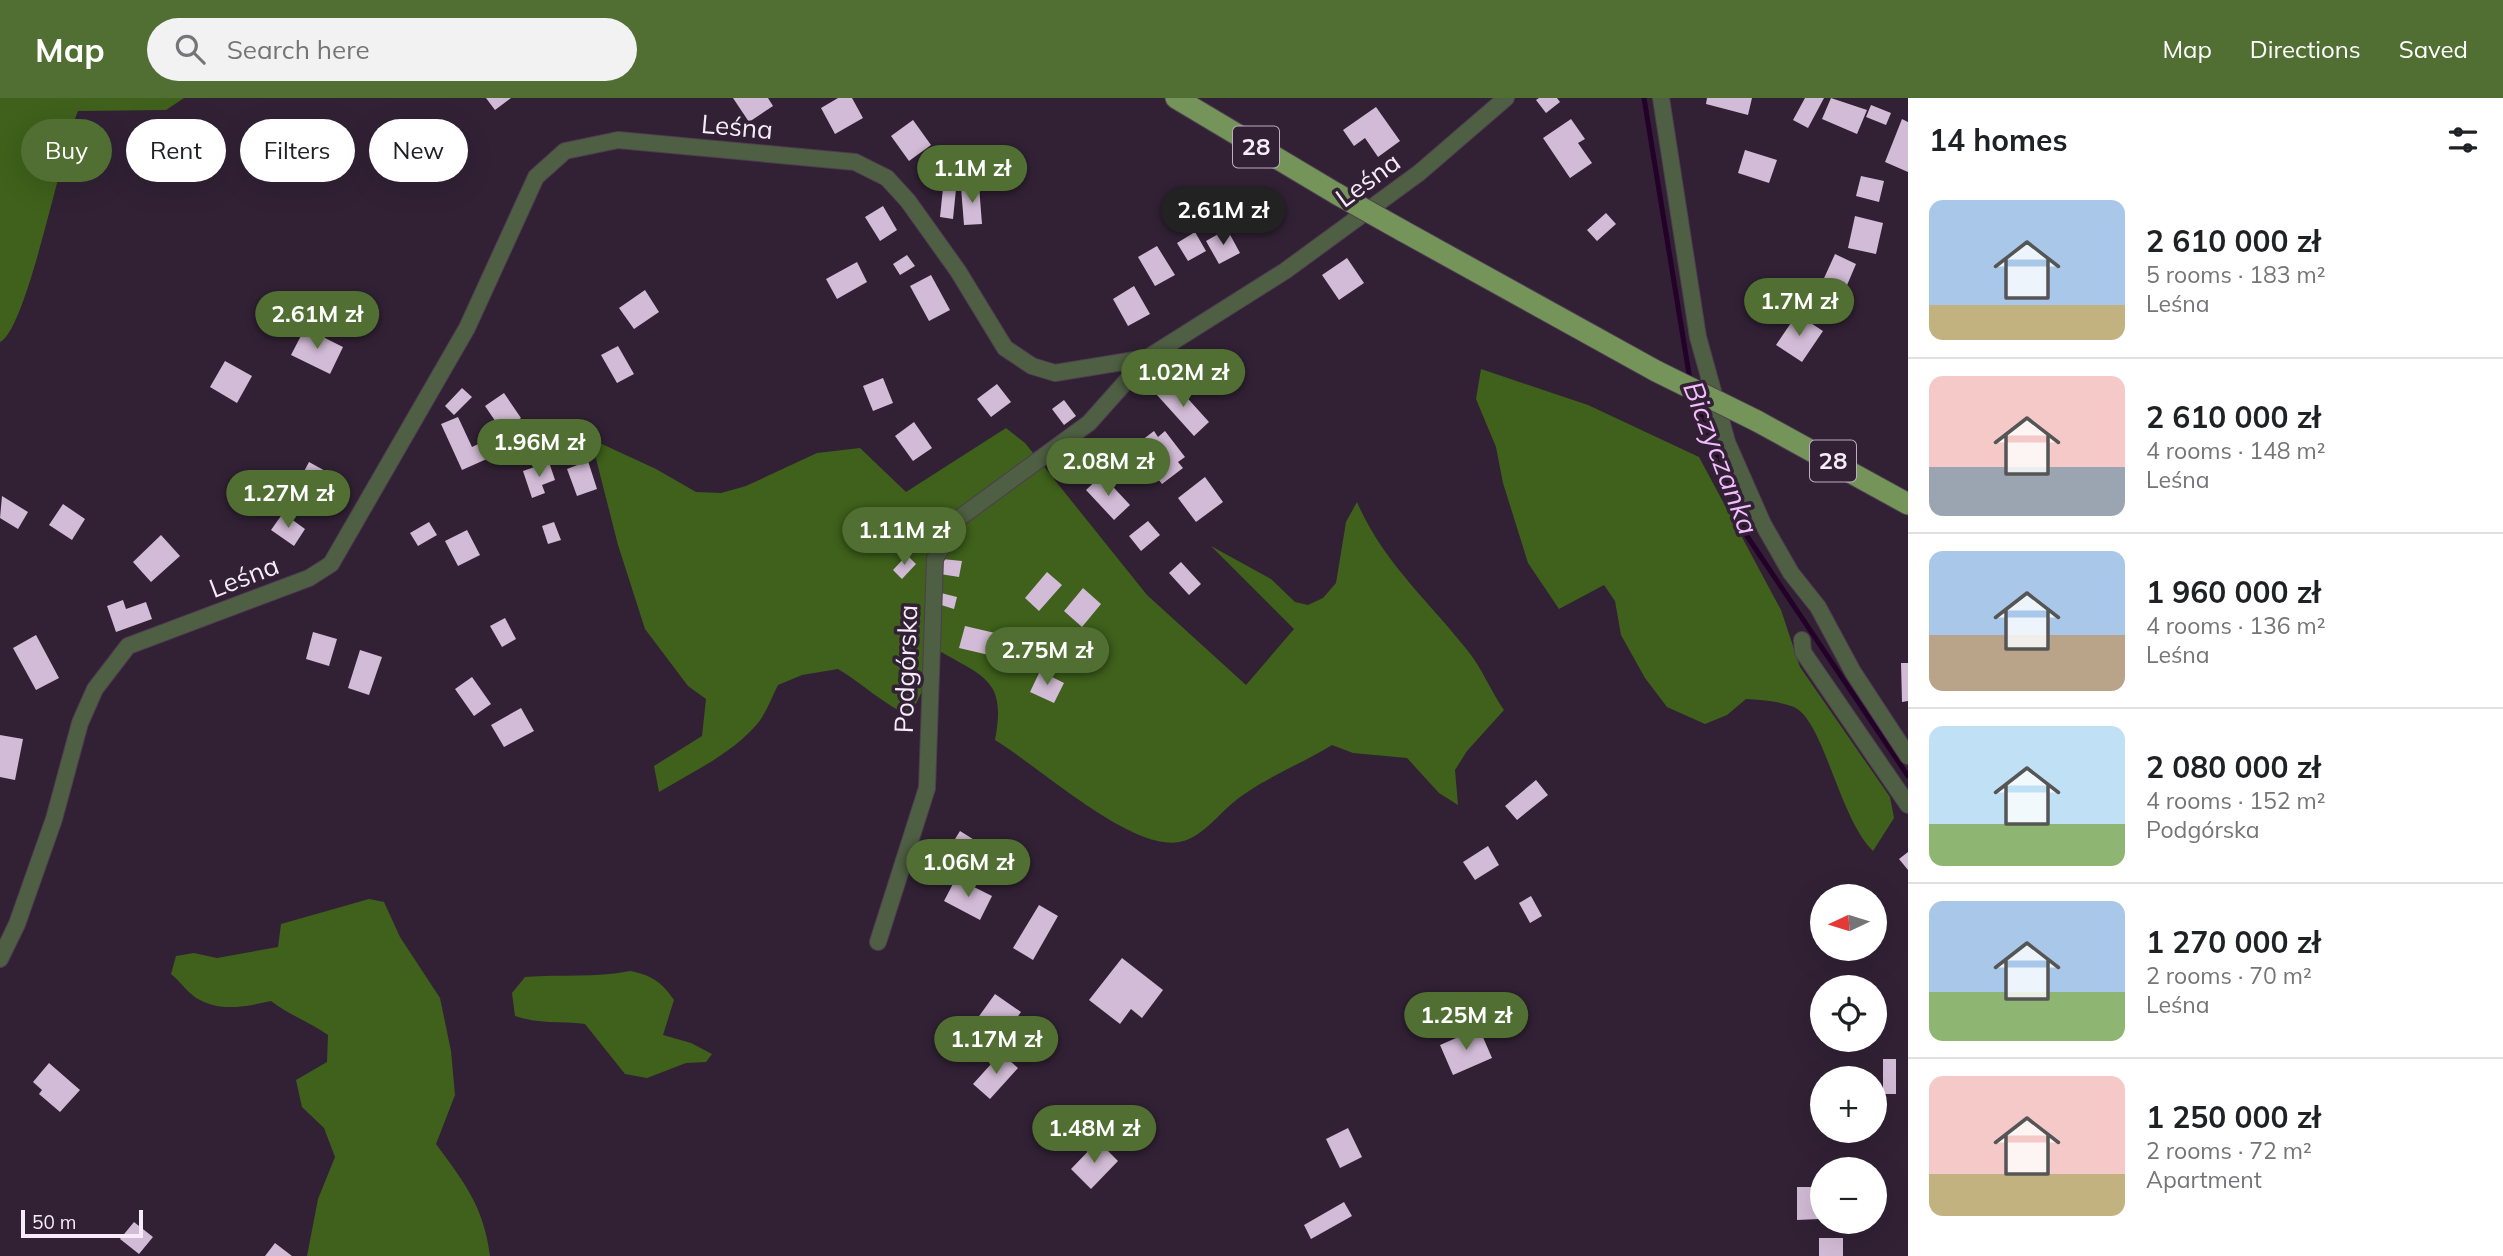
<!DOCTYPE html>
<meta charset="utf-8">
<style>
body{margin:0;font-family:Mulish,sans-serif;background:#f2f2f2;color:#202124;height:100vh;display:flex;flex-direction:column;font-size:26px;white-space:nowrap}
*{box-sizing:border-box;margin:0}
p{font-size:23px;color:#757577}
.icon{flex:none;width:38px;height:38px;fill:none;stroke:currentColor;stroke-width:2;stroke-linecap:round;stroke-linejoin:round}
.map{position:relative;flex:1;overflow:hidden}
.sheet{display:flex;flex-direction:column;background:#fff;width:595px}
.sheet>*{flex:none}
.banner{position:absolute;left:21px;top:21px;width:665px;height:63px;display:flex;gap:14px}
.needle{width:46px;rotate:266deg}
.fabs{position:absolute;left:1810px;top:786px;display:grid;gap:14px}
.fabs a{display:grid;place-items:center;width:77px;height:77px;border-radius:50%;background:#fff;box-shadow:0 7px 28px #0002;font-size:35px}
.scale{position:absolute;left:21px;bottom:18px;width:122px;box-sizing:border-box;padding-left:7px;border:4px solid #f7ebf9;border-top:0;font-size:19px;line-height:24px;white-space:nowrap;color:#f7ebf9;-webkit-text-stroke:5px #322135;paint-order:stroke}
.price{position:absolute;translate:-50% -60px;padding:0 16px;border-radius:24px;background:#516f33;color:#fff;font-size:23px;line-height:46px;filter:drop-shadow(0 2px 4px #0008)}
.price::after{content:'';position:absolute;left:50%;top:42px;width:21px;height:16px;margin-left:-10px;background:inherit;clip-path:polygon(0 0,100% 0,50% 100%)}
.price.active{background:#222;color:#fff}
ul{padding:0;list-style:none}
li{display:flex;align-items:center;gap:21px;height:175px;padding:0 21px}
li+li{border-top:2px solid #e0e0e0}
li span{display:grid;place-items:center;flex:none;width:196px;height:140px;border-radius:14px;color:#555}
li>.icon{margin-inline-start:auto}
span .icon{width:84px;height:84px;fill:#fffc;stroke-width:1}
li b{font-size:30px}
h2{display:flex;justify-content:space-between;align-items:center;height:84px;padding:0 21px;font-size:30px}
.tag{padding:0 24px;border-radius:32px;background:#fff;box-shadow:0 7px 28px #0002;font-size:24px;line-height:63px}
.tag.active{background:#516f33;color:#fff}
header{display:flex;align-items:center;gap:42px;box-sizing:border-box;height:98px;padding:0 35px;background:#516f33;color:#fff}
header strong{font-size:33px}
nav{display:flex;gap:38px;margin-inline-start:auto;font-size:24px}
.search{width:490px;height:63px;background:#f2f2f2;display:flex;align-items:center;gap:18px;box-sizing:border-box;padding:0 24px;border-radius:38px;color:#757577;font-size:26px}
main{display:flex;flex:1;min-height:0}
.map>svg:first-child{display:block}
.forest{fill:#3f611b}
.lines{fill:none;stroke-linecap:round;stroke-linejoin:round}
.stream{stroke:#230129;stroke-width:5}
.building{fill:#d2bbd6}
.minor-casing{stroke:#4e3d50;stroke-width:18}
.primary-casing{stroke:#4e3d50;stroke-width:23}
.minor{stroke:#4f5f43;stroke-width:16}
.primary{stroke:#74945a;stroke-width:21}
.primary-bridge-casing{stroke:#4e3d50;stroke-width:23;stroke-linecap:butt}
.primary-bridge{stroke:#74945a;stroke-width:21}
.labels{text-anchor:middle;stroke-width:7;stroke-linejoin:round;paint-order:stroke}
.shield{fill:#322135;stroke:#bcaebe;stroke-width:2}
.shield-label{font-size:24px;font-weight:bold;fill:#f7ebf9}
.street-label{font-size:26px;fill:#f7ebf9;stroke:#322135}
.water-label{font-size:28px;font-style:italic;fill:#f4bbfe;stroke:#322135}
</style>
<header>
<strong>Map</strong>
<div class="search"><svg class="icon" aria-label="search" viewBox="0 0 24 24"><circle cx="10" cy="10" r="6"/><path d="M15 15l6 6"/></svg>Search here</div>
<nav><a>Map</a><a>Directions</a><a>Saved</a></nav>
</header>
<main>
<div class="map">
<svg width="1908" height="1158" viewBox="0 0 1908 1158">
<rect width="100%" height="100%" fill="#322135"/>
<path class="forest" d="M0,0H184L166,12L78,13C62,50 27,232 0,244Z
M1481,271L1588,307L1699,359L1781,512L1800,569L1890,699L1894,720L1873,753C1839,720 1824,623 1794,609C1779,603 1762,602 1746,601L1727,617L1705,626L1667,609L1645,580L1621,537L1615,503L1604,487L1559,511L1528,465L1503,385L1496,349L1476,301Z
M1006,330L1025,345L1147,497L1246,587L1294,531L1211,448L1271,481L1295,504L1308,507L1323,500L1336,485L1346,424L1357,404C1383,465 1432,506 1471,557C1483,573 1492,595 1504,612L1467,653L1455,672L1458,707L1439,695L1407,660L1353,655L1332,647C1298,668 1256,683 1227,710C1213,723 1198,741 1179,744C1131,753 1038,668 995,642C1006,584 987,580 941,554L910,618C883,606 863,586 838,571L802,577L778,587C772,599 766,615 758,625C732,656 692,674 659,694L654,668L702,638L706,601L688,588L645,531L618,447L591,341L656,371L696,394L721,395L746,388L817,355L860,350L906,394Z
M369,801L384,804L400,839L440,900L451,953L455,997L436,1046C464,1084 484,1109 490,1158H307L318,1101L335,1059L324,1030L302,1009L296,982L327,964L328,937C310,924 289,917 271,903C248,908 222,914 200,902C189,897 180,883 171,876L176,858L194,855L217,860L278,849L281,826Z
M630,873C651,877 662,884 674,902L663,937L691,945L712,956L706,964L686,965L647,980L625,976L585,926C560,923 538,926 515,918L512,895L525,879C561,876 595,880 630,873Z"/>
<g class="lines">
<path class="stream" d="M1644,0L1690,282
M1694,299L1747,438L1908,678"/>
</g>
<path class="building" d="M486,0H511L495,12Z
M733,0H768L773,8L749,24Z
M838,0H852L863,20L835,36L821,10Z
M1539,0H1557L1560,4L1546,15L1536,2Z
M1707,0H1752L1748,17L1706,6Z
M1805,0H1824L1808,30L1793,22Z
M1831,0L1867,12L1857,36L1822,21Z
M1871,7L1891,15L1886,27L1866,19Z
M1376,9L1400,43L1378,59L1365,40L1354,48L1343,32Z
M1571,21L1585,41L1578,45L1592,65L1570,80L1543,40Z
M1902,21L1908,24V74L1885,64Z
M913,22L931,47L909,63L891,38Z
M1745,52L1777,62L1769,85L1738,75Z
M1861,78L1884,83L1879,104L1856,98Z
M979,88L982,126L964,127L961,89Z
M943,90L956,91L953,121L940,119Z
M1181,99L1191,116L1174,126L1164,109Z
M883,108L897,132L880,143L865,119Z
M1606,115L1616,126L1597,143L1587,132Z
M1855,118L1883,125L1876,156L1848,150Z
M1227,131L1240,155L1219,166L1206,143Z
M1195,134L1206,153L1188,163L1177,145Z
M1157,148L1175,177L1155,188L1138,159Z
M1835,156L1856,166L1842,199L1820,189Z
M907,157L915,168L900,177L893,166Z
M1347,160L1364,185L1339,202L1322,177Z
M857,164L867,184L837,201L826,181Z
M931,177L950,212L929,223L910,188Z
M1134,188L1150,216L1128,228L1113,201Z
M645,192L659,214L634,231L619,210Z
M1797,216L1823,233L1802,264L1776,247Z
M305,230L343,249L330,276L291,257Z
M618,248L634,276L617,285L601,257Z
M225,263L252,278L237,305L210,289Z
M883,280L893,305L873,313L863,288Z
M1172,283L1209,324L1194,338L1157,297Z
M997,286L1011,304L991,319L977,301Z
M462,290L472,299L454,317L445,308Z
M504,295L521,320L502,333L485,308Z
M1064,302L1076,318L1064,327L1052,311Z
M458,319L472,349L491,340L498,356L462,372L441,326Z
M914,324L932,350L913,363L895,338Z
M1154,333L1158,339L1165,333L1185,359L1178,364L1183,370L1162,386L1133,349Z
M1083,343L1095,361L1065,380L1058,368L1068,362L1064,355Z
M588,363L597,391L577,398L567,371Z
M309,364L329,375L320,392L300,381Z
M549,364L555,382L542,387L545,395L532,400L523,373Z
M1102,377L1130,407L1114,422L1086,392Z
M1205,379L1223,404L1196,424L1178,400Z
M2,398L28,414L18,431L0,420Z
M63,406L85,421L72,442L49,427Z
M283,415L305,431L294,448L271,432Z
M1148,423L1160,437L1141,453L1129,438Z
M429,424L437,437L418,448L410,435Z
M554,424L561,442L548,446L542,428Z
M467,432L480,457L458,468L445,443Z
M161,437L180,458L151,484L133,464Z
M907,457L916,466L902,481L893,472Z
M942,461L962,463L959,479L940,476Z
M1181,464L1201,486L1189,497L1169,475Z
M1047,474L1062,487L1039,513L1025,500Z
M1083,490L1101,506L1082,529L1064,513Z
M941,495L957,499L954,511L938,506Z
M123,502L126,511L146,504L152,521L116,534L107,508Z
M505,520L516,541L502,549L490,528Z
M965,528L995,535L989,557L959,550Z
M313,534L337,541L329,568L306,561Z
M36,537L59,580L36,592L13,550Z
M360,552L382,559L369,597L348,590Z
M1901,565H1908V603L1902,604Z
M1040,573L1064,585L1054,605L1030,594Z
M472,579L491,606L474,618L455,591Z
M521,610L534,633L504,649L491,627Z
M0,637L23,641L15,682L0,679Z
M1536,682L1548,697L1517,722L1505,708Z
M960,733L1000,758L987,779L947,754Z
M1488,748L1499,767L1475,782L1463,764Z
M1908,754V772L1899,761Z
M956,780L992,798L980,822L944,803Z
M1531,798L1542,818L1530,825L1519,805Z
M1039,807L1058,818L1033,862L1013,850Z
M1122,860L1163,892L1142,920L1131,911L1120,926L1089,902Z
M995,896L1021,914L1003,939L977,921Z
M1479,930L1492,960L1453,977L1440,947Z
M1001,955L1018,970L990,1001L973,986Z
M1883,961H1896V996H1883Z
M49,965L80,992L60,1014L39,996L42,992L33,984Z
M1348,1030L1362,1059L1340,1070L1326,1041Z
M1098,1043L1118,1063L1091,1091L1071,1071Z
M1797,1089H1820V1121L1797,1122Z
M1344,1104L1352,1118L1311,1141L1304,1127Z
M134,1124L153,1139L139,1156L120,1141Z
M1819,1140H1843V1158H1819Z
M275,1145L292,1158H265Z"/>
<g class="lines">
<defs>
<path id="minor" d="M1661,0L1698,239L1727,344L1763,426L1791,475L1818,509L1853,574L1908,658
M1802,542L1803,554L1908,707
M878,844L927,690L935,461L958,421L1089,325L1147,260
M0,861L17,826L54,721L80,625L95,591L128,548L309,480L331,466L467,230L536,79L565,53L618,42L855,64L887,80L908,103L958,173L1005,250L1032,268L1055,275L1147,260L1285,173L1419,75L1506,0"/>
<path id="primary" d="M1176,0L1337,96
M1403,133L1656,273
M1757,323L1908,406"/>
</defs>
<use href="#minor" class="minor-casing"/>
<use href="#primary" class="primary-casing"/>
<use href="#minor" class="minor"/>
<use href="#primary" class="primary"/>
<defs>
<path id="primary-bridge" d="M1337,96L1403,133
M1656,273L1757,323"/>
</defs>
<use href="#primary-bridge" class="primary-bridge-casing"/>
<use href="#primary-bridge" class="primary-bridge"/>
</g>
<g class="labels">
<g class="shield">
<rect x="1233" y="28.5" width="46" height="41" rx="5"/>
<rect x="1810" y="342.5" width="46" height="41" rx="5"/>
</g>
<g class="shield-label">
<text x="1256" y="57">28</text>
<text x="1833" y="371">28</text>
</g>
<g class="street-label">
<text transform="translate(737 29) rotate(5)" y="9">Leśna</text>
<text transform="translate(1368 82) rotate(-36)" y="9">Leśna</text>
<text transform="translate(244 479) rotate(-21)" y="9">Leśna</text>
<text transform="translate(906 571) rotate(-88)" y="9">Podgórska</text>
</g>
<g class="water-label">
<text transform="translate(1721 360) rotate(69)" y="10">Biczyczanka</text>
</g>
</g>
</svg>
<div class="fabs">
<a><svg class="needle" viewBox="-14 -14 28 28"><path d="M0-13l5 13h-10z" fill="#e53935"/><path d="M0 13l5-13h-10z" fill="#757577"/></svg></a>
<a><svg class="icon" aria-label="locate" viewBox="0 0 24 24"><circle cx="12" cy="12" r="6"/><path d="M12 2v4M12 18v4M2 12h4M18 12h4"/></svg></a>
<a>+</a>
<a>−</a>
</div>
<div class="scale">50 m</div>
<b class="price" style="left:972px;top:107px">1.1M zł</b>
<b class="price active" style="left:1223px;top:149px">2.61M zł</b>
<b class="price" style="left:1799px;top:240px">1.7M zł</b>
<b class="price" style="left:317px;top:253px">2.61M zł</b>
<b class="price" style="left:1183px;top:311px">1.02M zł</b>
<b class="price" style="left:539px;top:381px">1.96M zł</b>
<b class="price" style="left:1108px;top:400px">2.08M zł</b>
<b class="price" style="left:288px;top:432px">1.27M zł</b>
<b class="price" style="left:904px;top:469px">1.11M zł</b>
<b class="price" style="left:1047px;top:589px">2.75M zł</b>
<b class="price" style="left:968px;top:801px">1.06M zł</b>
<b class="price" style="left:1466px;top:954px">1.25M zł</b>
<b class="price" style="left:996px;top:978px">1.17M zł</b>
<b class="price" style="left:1094px;top:1067px">1.48M zł</b>
<div class="banner">
<a class="tag active">Buy</a>
<a class="tag">Rent</a>
<a class="tag">Filters</a>
<a class="tag">New</a>
</div>
</div>
<section class="sheet">
<h2>14 homes<svg class="icon" aria-label="filters" viewBox="0 0 24 24"><path d="M4 7h16M4 17h16"/><circle cx="9" cy="7" r="2"/><circle cx="15" cy="17" r="2"/></svg></h2>
<ul>
<li><span style="background:linear-gradient(#a9c7e8 75%,#c2b280 0)"><svg class="icon" aria-label="home" viewBox="0 0 24 24"><path d="M3 11l9-7 9 7M6 9v11h12V9"/></svg></span><div><b>2 610 000 zł</b><p>5 rooms · 183 m²</p><p>Leśna</p></div></li>
<li><span style="background:linear-gradient(#f6c9c9 65%,#9aa5b1 0)"><svg class="icon" aria-label="home" viewBox="0 0 24 24"><path d="M3 11l9-7 9 7M6 9v11h12V9"/></svg></span><div><b>2 610 000 zł</b><p>4 rooms · 148 m²</p><p>Leśna</p></div></li>
<li><span style="background:linear-gradient(#a9c7e8 60%,#b9a48a 0)"><svg class="icon" aria-label="home" viewBox="0 0 24 24"><path d="M3 11l9-7 9 7M6 9v11h12V9"/></svg></span><div><b>1 960 000 zł</b><p>4 rooms · 136 m²</p><p>Leśna</p></div></li>
<li><span style="background:linear-gradient(#bfe0f5 70%,#8fb573 0)"><svg class="icon" aria-label="home" viewBox="0 0 24 24"><path d="M3 11l9-7 9 7M6 9v11h12V9"/></svg></span><div><b>2 080 000 zł</b><p>4 rooms · 152 m²</p><p>Podgórska</p></div></li>
<li><span style="background:linear-gradient(#a9c7e8 65%,#8fb573 0)"><svg class="icon" aria-label="home" viewBox="0 0 24 24"><path d="M3 11l9-7 9 7M6 9v11h12V9"/></svg></span><div><b>1 270 000 zł</b><p>2 rooms · 70 m²</p><p>Leśna</p></div></li>
<li><span style="background:linear-gradient(#f6c9c9 70%,#c2b280 0)"><svg class="icon" aria-label="home" viewBox="0 0 24 24"><path d="M3 11l9-7 9 7M6 9v11h12V9"/></svg></span><div><b>1 250 000 zł</b><p>2 rooms · 72 m²</p><p>Apartment</p></div></li>
</ul>
</section>
</main>
